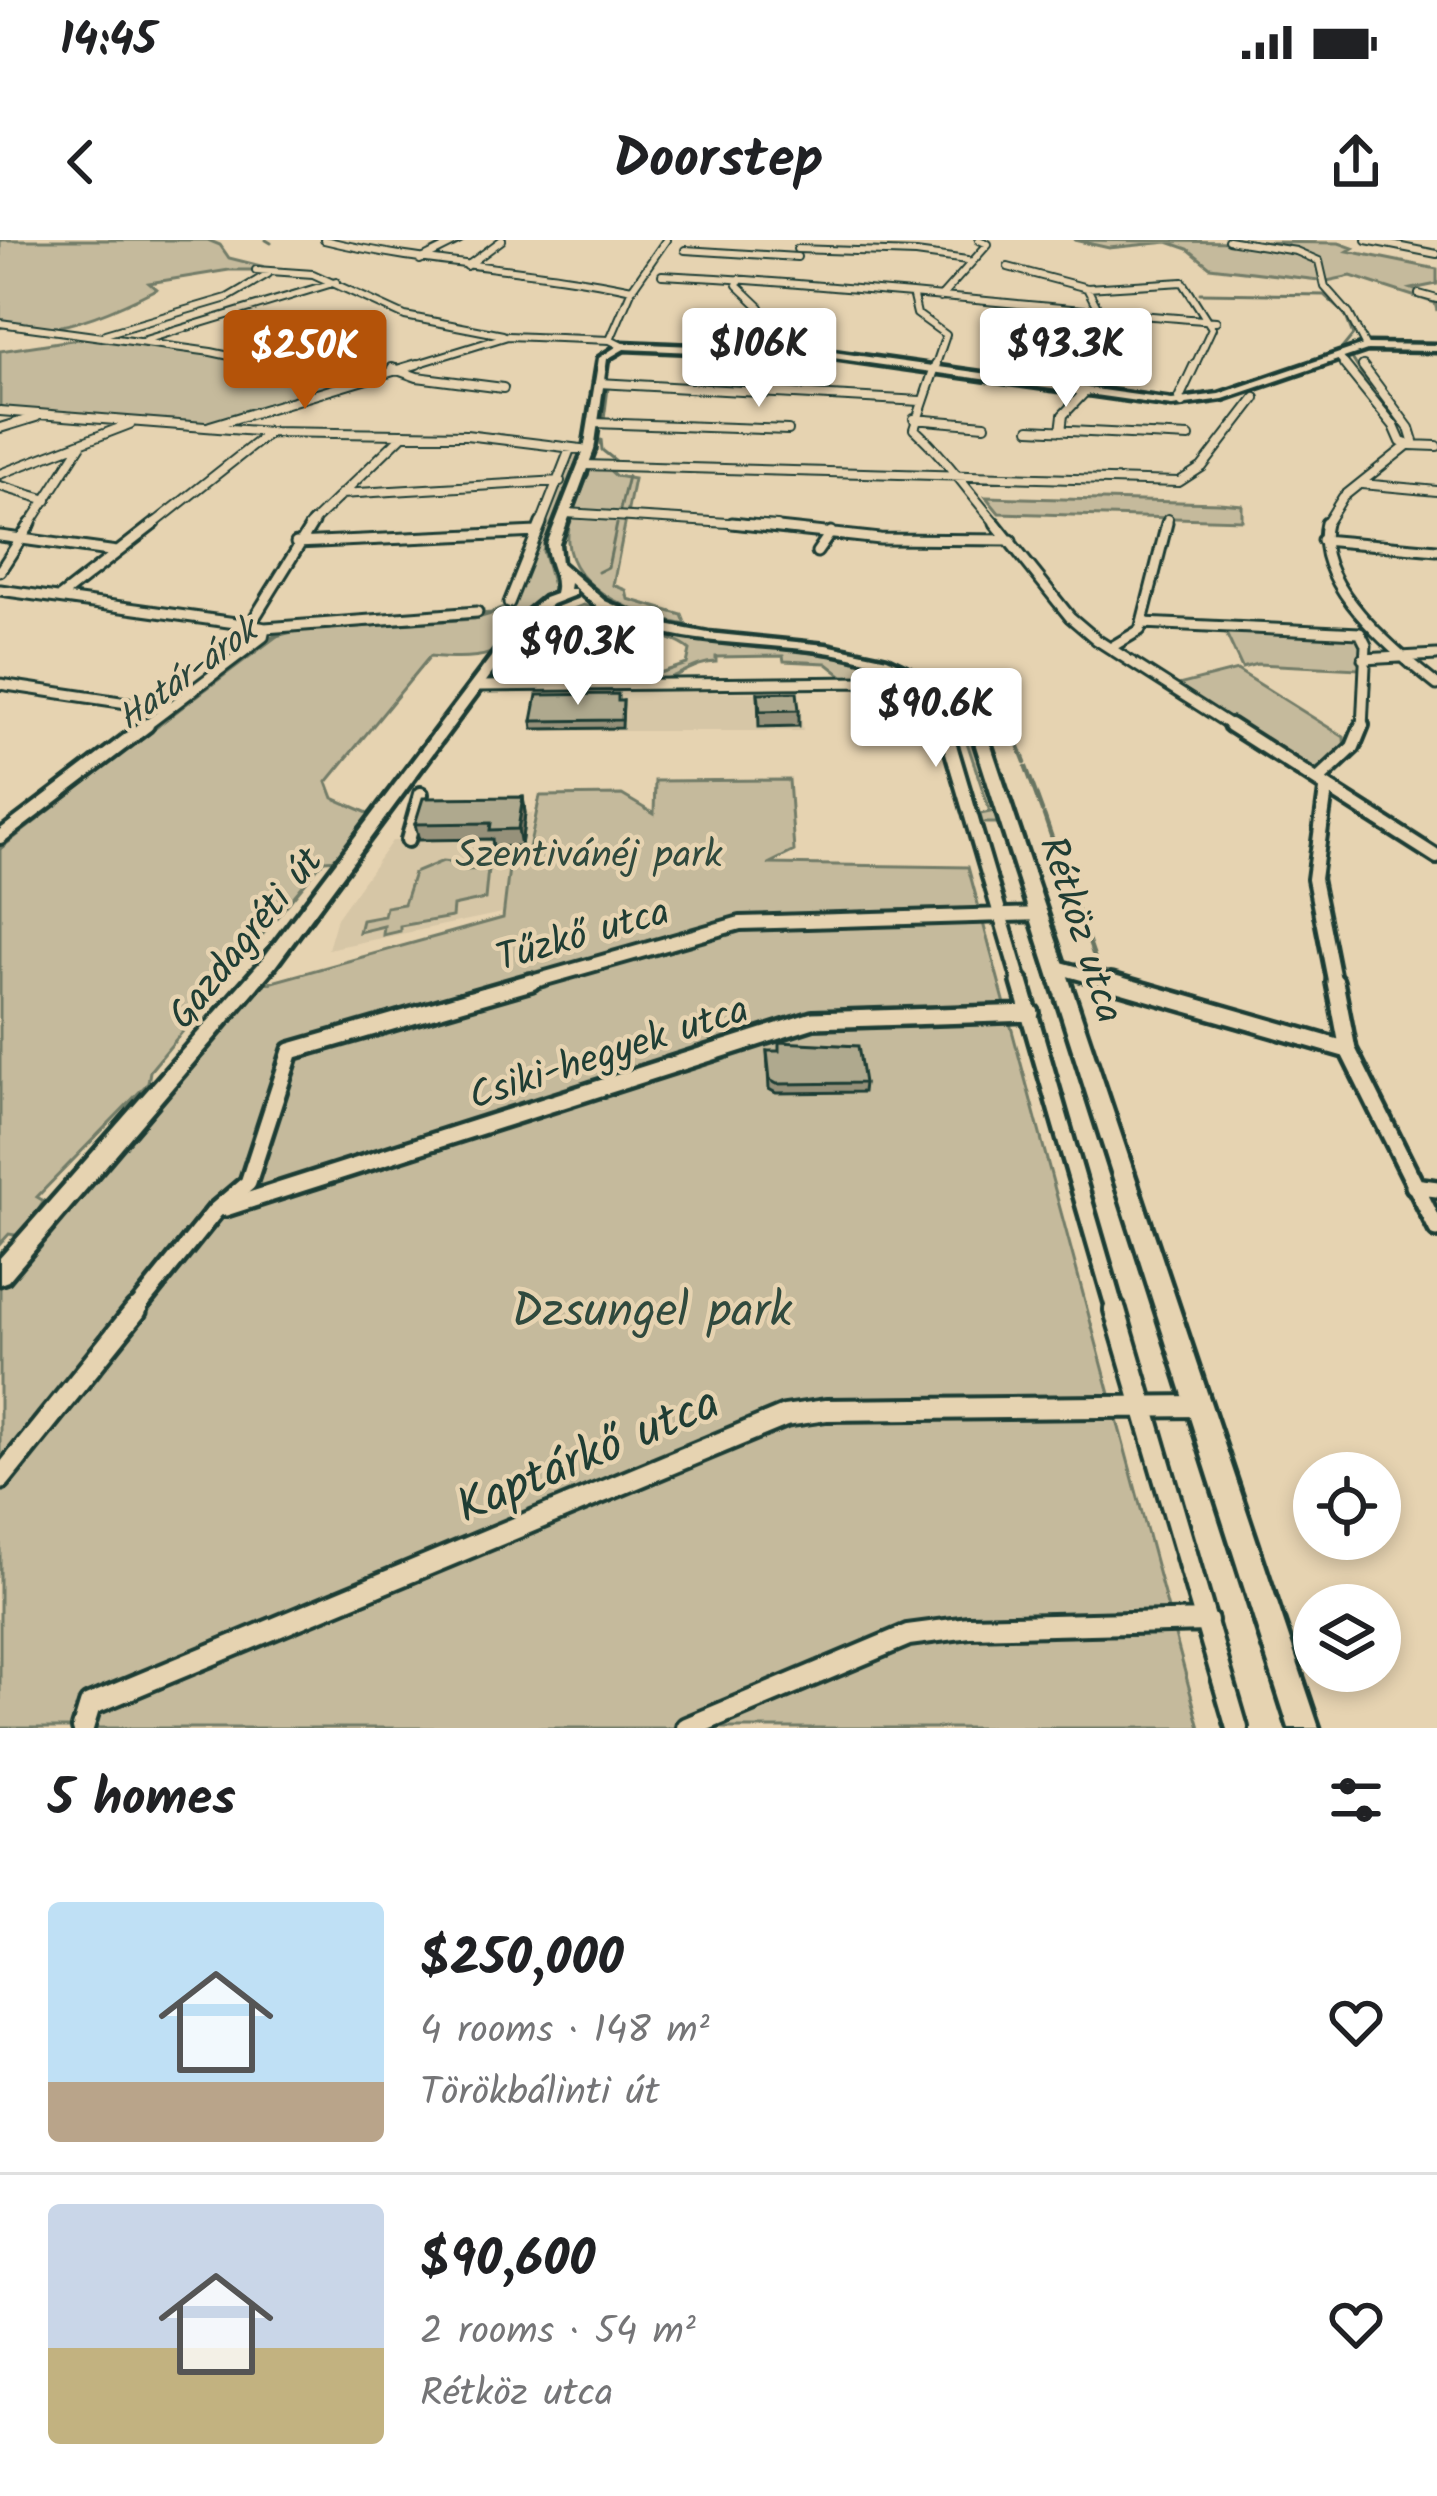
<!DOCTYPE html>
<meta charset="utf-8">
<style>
body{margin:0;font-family:Kalam,sans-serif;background:#f6f6f6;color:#202124;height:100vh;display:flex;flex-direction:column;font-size:45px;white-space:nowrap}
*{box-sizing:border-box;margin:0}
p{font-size:39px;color:#757577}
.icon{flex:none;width:66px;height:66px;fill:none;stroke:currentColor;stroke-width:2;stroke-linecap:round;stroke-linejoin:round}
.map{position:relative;height:1488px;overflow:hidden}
.details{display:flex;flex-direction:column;background:#fff;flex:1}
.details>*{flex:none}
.controls{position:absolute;left:1293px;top:1212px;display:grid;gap:24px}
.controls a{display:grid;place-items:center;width:108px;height:108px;border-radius:50%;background:#fff;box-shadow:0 6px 18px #0003;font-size:60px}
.price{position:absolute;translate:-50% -102px;padding:0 27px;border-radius:12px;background:#fff;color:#222;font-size:39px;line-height:78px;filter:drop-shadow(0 3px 6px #0008)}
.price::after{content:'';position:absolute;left:50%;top:72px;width:36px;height:27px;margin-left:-18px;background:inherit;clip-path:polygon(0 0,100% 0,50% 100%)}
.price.current{background:#b45309;color:#fff}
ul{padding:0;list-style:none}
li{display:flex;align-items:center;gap:36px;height:300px;padding:0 48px}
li+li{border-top:3px solid #e0e0e0}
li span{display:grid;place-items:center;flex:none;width:336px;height:240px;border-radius:12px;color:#555}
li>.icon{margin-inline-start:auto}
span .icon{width:144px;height:144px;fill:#fffc;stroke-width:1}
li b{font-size:51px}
h2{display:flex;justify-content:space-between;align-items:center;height:144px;padding:0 48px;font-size:51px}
.status{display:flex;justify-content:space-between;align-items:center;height:84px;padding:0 60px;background:#fff;direction:ltr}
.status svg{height:33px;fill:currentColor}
header{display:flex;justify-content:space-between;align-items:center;height:156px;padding:0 48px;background:#fff;font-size:54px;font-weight:700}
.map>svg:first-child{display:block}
.built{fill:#d6c6a6}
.green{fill:#c5ba9c;stroke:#727c68;stroke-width:3}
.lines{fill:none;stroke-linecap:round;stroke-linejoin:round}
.stream-far1{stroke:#687462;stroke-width:3}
.stream{stroke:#687462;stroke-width:4.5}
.minor-far5-casing{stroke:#1f3d34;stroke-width:10}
.minor-far4-casing{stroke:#1f3d34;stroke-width:12}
.minor-far3-casing{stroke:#1f3d34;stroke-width:15}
.minor-far2-casing{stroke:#1f3d34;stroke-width:20}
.minor-far1-casing{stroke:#1f3d34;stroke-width:24}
.minor-casing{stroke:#1f3d34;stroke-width:28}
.tertiary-casing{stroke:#1f3d34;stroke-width:9}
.minor-far5{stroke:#e6d3b1;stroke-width:6}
.minor-far4{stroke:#e6d3b1;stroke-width:8}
.minor-far3{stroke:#e6d3b1;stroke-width:9}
.minor-far2{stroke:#e6d3b1;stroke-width:12}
.minor-far1{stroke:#e6d3b1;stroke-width:15}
.minor{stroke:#e6d3b1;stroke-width:20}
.tertiary{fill:#e6d3b1;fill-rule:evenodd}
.wall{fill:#96917a;stroke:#1f3d34;stroke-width:3}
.shaded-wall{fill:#7a7663;stroke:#1f3d34;stroke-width:3}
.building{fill:#afa98e;stroke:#1f3d34;stroke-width:3}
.labels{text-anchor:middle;stroke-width:9;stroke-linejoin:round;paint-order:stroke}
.far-water-label{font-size:36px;font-style:italic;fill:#2b463c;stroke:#e6d3b1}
.park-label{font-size:39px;fill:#304a3e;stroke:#e6d3b1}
.street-label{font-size:39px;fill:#1f3d34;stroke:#e6d3b1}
.near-park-label{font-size:48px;fill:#304a3e;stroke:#e6d3b1}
.near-street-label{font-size:48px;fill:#1f3d34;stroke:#e6d3b1}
</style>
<div class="status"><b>14:45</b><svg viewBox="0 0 49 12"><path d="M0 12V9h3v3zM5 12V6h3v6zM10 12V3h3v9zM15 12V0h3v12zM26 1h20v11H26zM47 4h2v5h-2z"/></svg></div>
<header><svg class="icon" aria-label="back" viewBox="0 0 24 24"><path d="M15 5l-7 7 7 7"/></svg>Doorstep<svg class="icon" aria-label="share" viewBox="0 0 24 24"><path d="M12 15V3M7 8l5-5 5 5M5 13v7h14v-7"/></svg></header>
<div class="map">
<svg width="1437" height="1488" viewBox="0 0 1437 1488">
<rect width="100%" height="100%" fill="#e6d3b1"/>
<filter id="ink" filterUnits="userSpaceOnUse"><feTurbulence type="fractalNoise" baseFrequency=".00833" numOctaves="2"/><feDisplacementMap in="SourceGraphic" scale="24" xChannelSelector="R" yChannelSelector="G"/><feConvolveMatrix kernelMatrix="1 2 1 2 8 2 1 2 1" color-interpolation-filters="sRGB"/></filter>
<g filter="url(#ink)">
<path class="built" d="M536,449L799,453L803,491H531Z
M533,573L527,619L509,629L502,673L328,709L337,678L392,601L417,600L423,575Z"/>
<path class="green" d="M0,0H208L220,5L229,18L261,26L256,30H229L149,43L156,49C125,65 82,85 47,88C30,89 16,81 0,88Z
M1074,0L1339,3L1353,8L1348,11L1437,29V44L1412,49L1437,58V71L1435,63L1351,36L1327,41L1210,27L1188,9L1168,2L1109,8Z
M98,96L211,112L351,141L205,188L0,171V111Z
M574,212L580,213L543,311L555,353C490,395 526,425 430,416L327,542L333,558L370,574L339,619L324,620L150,831L148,843L37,957L44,961L22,996L9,994L0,1004V603L277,396L274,393L491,373L509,366Z
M607,228L616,236L634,239L613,345L626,350L628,359L682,375L686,385C645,378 571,352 568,302C566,280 583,251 590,230Z
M986,257L1219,263L1242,265V280L999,273Z
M583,365L678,395L864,420L929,447L976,497L1002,583H982L980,574L990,572L961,484L948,481L918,453L895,444L845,438L826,423L784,421L783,416L716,417V422C693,422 677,440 653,441V435L687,424L690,410C668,391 612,389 585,398C562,407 539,430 514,421L543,381Z
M1224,389L1355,392L1364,404L1359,429L1257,424L1242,428Z
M1237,430L1344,497L1345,512L1316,529L1305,527L1178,445Z
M789,540L794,611L768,624L968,627L1200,1488H0V1048L254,747L503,678L509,628L527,618L540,556L622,555L654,574L655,541Z
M443,621L463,623V630L488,629L485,659L453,666L452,677L400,686V691L383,695L384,686L359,692L362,680L384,676L386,667L404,664L414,633Z"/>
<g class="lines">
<path class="stream-far1" d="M266,0L271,3
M1200,53L1324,55L1345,74L1353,95L1340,111
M1353,120L1374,154
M1379,160L1402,194
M604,179L608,148
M601,200L602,210L621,225
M619,274L628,236
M598,332L608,327L617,284
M155,488L272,397L296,391L474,379L508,369"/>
<path class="stream" d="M1012,489L1025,522
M1026,527L1042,571
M1044,575L1054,604
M1055,607L1078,671
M0,608L158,485
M1080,676L1098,728"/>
<defs>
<path id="minor-far5" d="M324,0C425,25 530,27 632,49
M1228,0L1296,11L1319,21L1325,47L1349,74L1366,107
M1366,0L1437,14
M797,9L916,13L967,20
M685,10L797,17
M420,20L460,0
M467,26L502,0
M1008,27L1087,48L1183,42L1212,88L1194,127
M256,30L313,34L405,76L503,95
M662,35C847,44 1031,68 1216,81
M739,39L737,45L760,67L741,108
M1087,48L1098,69C1089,89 1098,107 1088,127
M1419,54L1437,59
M913,57L917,74L946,95L935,127
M940,58L988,4L979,0
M0,83L211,112L281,127
M105,94L227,58L268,34
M145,100L336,42
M610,100L632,49L666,0
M1339,117L1347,127
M407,127L508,96L610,100L622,106"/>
<path id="minor-far4" d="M267,124L346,140
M936,124L914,189C946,218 969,253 998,286
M1344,124L1394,186L1401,202L1410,205
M392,128L417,137L503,148
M599,143L921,161
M1077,150L1090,124
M1182,163L1179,158L1195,124
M0,171L270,192L466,195L589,210
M914,179L985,185
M593,183L788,190
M210,186L417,124
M0,188L36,177
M1030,189L1189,197
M1061,191L1063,175L1085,152
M1410,205L1437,206
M584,225L1179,242L1202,227L1255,158
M0,234L130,184
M1362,244L1437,251
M0,246L47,260
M341,254L560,241
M566,273L777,286
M29,286L82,203
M151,286L270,192
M309,286L404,194
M540,286L570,209
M1166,286L1168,279
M1325,286L1343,257L1413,201L1409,188L1363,126"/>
<path id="minor-far3" d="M313,283L250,385L265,388L477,372
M732,283L880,299L1011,300
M995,283L1070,377L1097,400L1235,488
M1326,283C1311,343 1395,412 1437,445
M0,296L117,312
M1322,300L1437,310
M296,303L537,292
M817,312L831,292
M0,331L31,283
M0,350L250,385
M59,358L155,283
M509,363L541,283
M1142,383L1360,393L1366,405L1362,488
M1110,408L1140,390L1167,283
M1363,419L1437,415
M0,444L167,469
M479,446L865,442L910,454L946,488
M143,488L263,397L265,388"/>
<path id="minor-far2" d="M944,485L1021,745
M1230,485L1437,617
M1319,539L1353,507L1362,485
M1326,550L1314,639L1335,745
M0,597L147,485
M408,600L421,554
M1057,727L1122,745
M521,745L740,683L1041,674"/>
<path id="minor-far1" d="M1020,742L1116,1073
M1111,742L1348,810
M1335,742L1348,810L1437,989
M1414,946L1437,949
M225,968L813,780L1031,773
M133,1073L215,971L248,943L291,811L531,742"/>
<path id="minor" d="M1115,1070L1237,1488
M0,1239L136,1070
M83,1488L90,1465L785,1176L826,1170L1200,1166
M687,1488L908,1395L969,1387L1207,1381"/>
<path id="tertiary" d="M622,103L833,112L1172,160L1219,154L1366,104L1437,105V111L1367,110L1223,159L1172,166L833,118L624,109L607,119L594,210L559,304L561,323L605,361L655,383L708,393L826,405L887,418L938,442L984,485L1319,1488H1289L970,487C940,458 919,438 879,425C788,393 684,418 598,367C588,361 579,351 570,343L569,349H575V355L552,364L530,382L274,728L8,1041L0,1044V1018L262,720L522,376L544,358L555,354C560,337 547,322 547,304L584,210L599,118Z"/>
</defs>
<use href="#minor-far5" class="minor-far5-casing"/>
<use href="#minor-far4" class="minor-far4-casing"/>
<use href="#minor-far3" class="minor-far3-casing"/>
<use href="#minor-far2" class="minor-far2-casing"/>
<use href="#minor-far1" class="minor-far1-casing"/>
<use href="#minor" class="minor-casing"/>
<use href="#tertiary" class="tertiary-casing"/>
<use href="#minor-far5" class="minor-far5"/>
<use href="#minor-far4" class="minor-far4"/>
<use href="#minor-far3" class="minor-far3"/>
<use href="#minor-far2" class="minor-far2"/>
<use href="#minor-far1" class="minor-far1"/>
<use href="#minor" class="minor"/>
<use href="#tertiary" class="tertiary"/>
</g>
<path class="wall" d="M758,453L799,470V486L759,487Z
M623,461L622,488L533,489L532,481Z
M523,557L525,573L521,606L493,607L492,599L419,600L415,584Z
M767,811L864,843L863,852L776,853L769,849Z"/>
<path class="shaded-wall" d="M523,557L525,573L521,606L518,589Z"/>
<path class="building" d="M797,452L799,470L760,471L758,453Z
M618,454V461H623L622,480L532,481L537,455Z
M523,557L518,589L490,590L491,583L415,584L423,558Z
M779,802L858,806L864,843L777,844L770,840L767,811H779Z"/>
</g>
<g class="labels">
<g class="far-water-label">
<text transform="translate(186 433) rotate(-36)" y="13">Határ-árok</text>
</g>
<g class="park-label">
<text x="589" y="627">Szentivánéj park</text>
</g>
<g class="street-label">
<text transform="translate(1083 689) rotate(72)" y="14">Rétköz utca</text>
<text transform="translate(582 693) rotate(-16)" y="14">Tűzkő utca</text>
<text transform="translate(244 697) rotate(-51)" y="14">Gazdagréti út</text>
<text transform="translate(608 811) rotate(-18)" y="14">Csiki-hegyek utca</text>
</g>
<g class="near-park-label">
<text x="652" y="1086">Dzsungel park</text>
</g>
<g class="near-street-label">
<text transform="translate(587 1213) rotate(-23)" y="17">Kaptárkő utca</text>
</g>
</g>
</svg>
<div class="controls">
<a><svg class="icon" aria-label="locate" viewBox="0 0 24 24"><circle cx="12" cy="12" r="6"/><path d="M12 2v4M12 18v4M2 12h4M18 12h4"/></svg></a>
<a><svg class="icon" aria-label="layers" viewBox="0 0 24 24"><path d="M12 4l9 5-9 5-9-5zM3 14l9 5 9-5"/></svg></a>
</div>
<b class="price" style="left:759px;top:170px">$106K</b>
<b class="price" style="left:1066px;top:170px">$93.3K</b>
<b class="price current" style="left:305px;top:172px">$250K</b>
<b class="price" style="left:578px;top:468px">$90.3K</b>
<b class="price" style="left:936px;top:530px">$90.6K</b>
</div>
<section class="details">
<h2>5 homes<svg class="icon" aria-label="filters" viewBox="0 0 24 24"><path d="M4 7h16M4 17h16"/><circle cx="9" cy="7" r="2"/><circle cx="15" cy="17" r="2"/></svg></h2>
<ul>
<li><span style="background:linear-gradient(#bfe0f5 75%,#b9a48a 0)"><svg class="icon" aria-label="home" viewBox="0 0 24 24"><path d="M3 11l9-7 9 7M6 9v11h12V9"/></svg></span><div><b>$250,000</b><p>4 rooms · 148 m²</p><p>Törökbálinti út</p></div><svg class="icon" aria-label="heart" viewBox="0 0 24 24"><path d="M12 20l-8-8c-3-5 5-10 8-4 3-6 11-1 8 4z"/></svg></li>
<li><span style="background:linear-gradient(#c9d6e8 60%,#c2b280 0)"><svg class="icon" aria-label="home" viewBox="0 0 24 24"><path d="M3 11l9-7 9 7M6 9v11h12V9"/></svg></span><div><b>$90,600</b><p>2 rooms · 54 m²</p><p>Rétköz utca</p></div><svg class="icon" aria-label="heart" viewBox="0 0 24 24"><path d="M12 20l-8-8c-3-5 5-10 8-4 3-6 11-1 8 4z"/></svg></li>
</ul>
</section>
